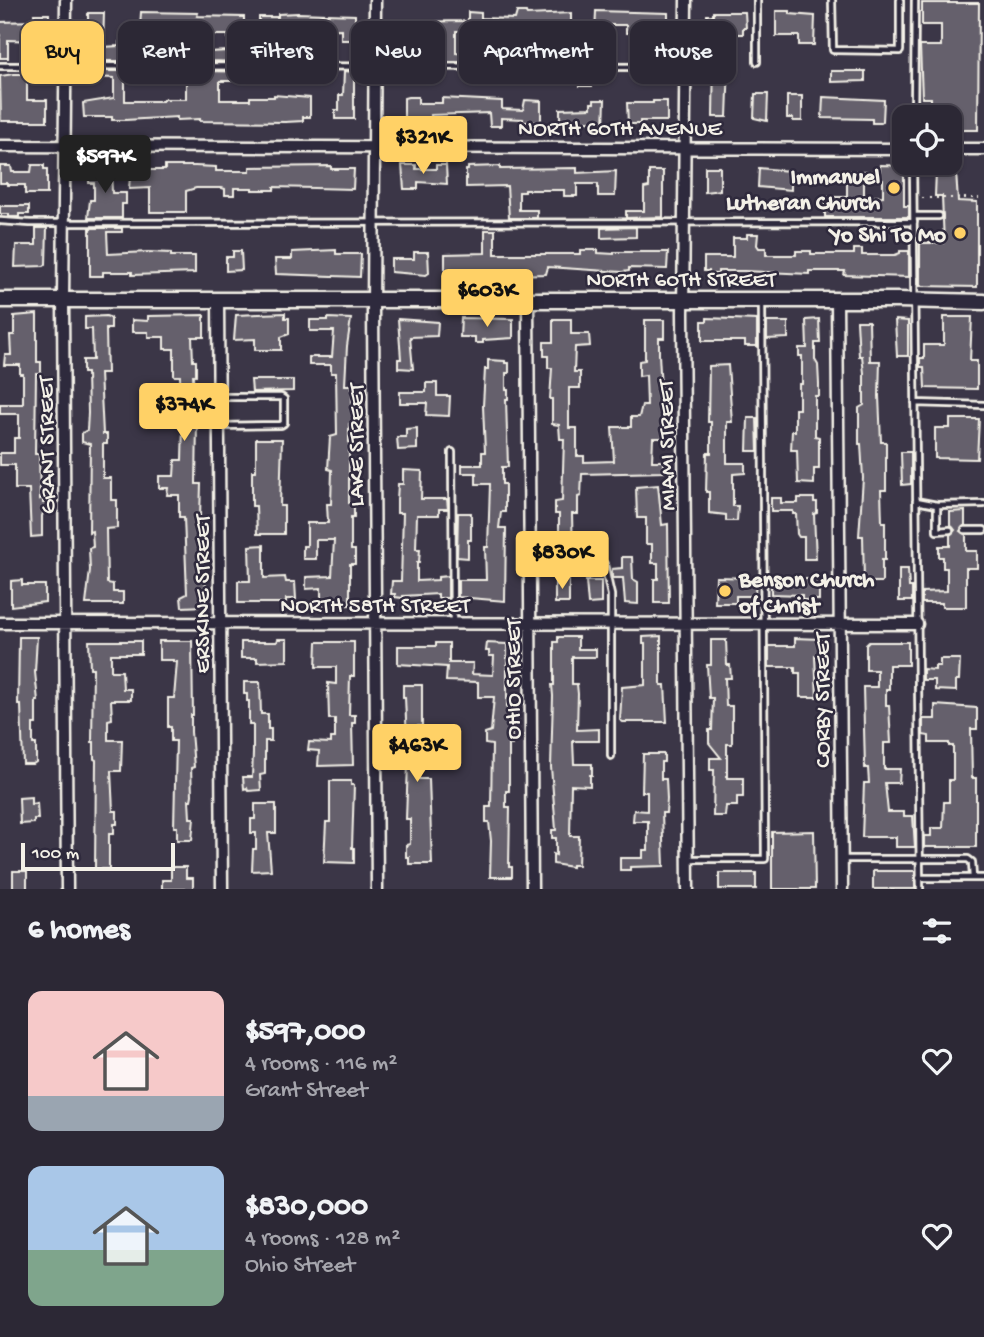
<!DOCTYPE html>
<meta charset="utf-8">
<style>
body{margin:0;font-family:"Gochi Hand",sans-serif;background:#383441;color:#f1f3f6;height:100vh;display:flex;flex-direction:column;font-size:26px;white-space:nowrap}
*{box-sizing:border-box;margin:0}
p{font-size:23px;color:#a6a6ad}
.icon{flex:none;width:38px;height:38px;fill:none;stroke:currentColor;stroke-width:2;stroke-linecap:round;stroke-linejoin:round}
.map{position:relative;height:889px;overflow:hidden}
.sheet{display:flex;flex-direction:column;background:#2c2835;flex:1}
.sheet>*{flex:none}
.hud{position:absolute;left:21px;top:21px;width:943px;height:63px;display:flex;gap:14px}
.tools{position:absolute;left:892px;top:105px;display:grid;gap:14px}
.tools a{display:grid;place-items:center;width:70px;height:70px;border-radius:14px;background:#2c2835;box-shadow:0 2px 5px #0004,0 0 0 2px #484450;font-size:35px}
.scale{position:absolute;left:21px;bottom:18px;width:154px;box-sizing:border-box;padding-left:7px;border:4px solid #f4f1e8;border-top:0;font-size:19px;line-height:24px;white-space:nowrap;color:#f4f1e8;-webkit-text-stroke:5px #2f2a3d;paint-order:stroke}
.price{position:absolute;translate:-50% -60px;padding:0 16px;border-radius:7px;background:#ffd166;color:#111;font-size:23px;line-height:46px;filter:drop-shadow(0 2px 4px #0008)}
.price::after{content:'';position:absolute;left:50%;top:42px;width:21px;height:16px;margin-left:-10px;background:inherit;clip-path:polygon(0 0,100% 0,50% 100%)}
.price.active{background:#222;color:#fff}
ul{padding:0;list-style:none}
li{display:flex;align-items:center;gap:21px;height:175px;padding:0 28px}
li span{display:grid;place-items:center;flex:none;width:196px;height:140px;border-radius:14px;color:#555}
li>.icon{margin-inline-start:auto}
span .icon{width:84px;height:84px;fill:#fffc;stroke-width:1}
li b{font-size:30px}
h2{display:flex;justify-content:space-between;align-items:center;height:84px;padding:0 28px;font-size:30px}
.pill{padding:0 24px;border-radius:14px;background:#2c2835;box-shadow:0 2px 5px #0004,0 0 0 2px #484450;font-size:24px;line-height:63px}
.pill.active{background:#ffd166;color:#111}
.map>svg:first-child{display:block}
.building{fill:#65616c;stroke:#f4f1e8;stroke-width:2;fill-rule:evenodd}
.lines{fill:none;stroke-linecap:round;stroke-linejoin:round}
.lane-casing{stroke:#f4f1e8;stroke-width:10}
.street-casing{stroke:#f4f1e8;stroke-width:15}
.secondary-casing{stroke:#f4f1e8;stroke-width:19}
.path{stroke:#f4f1e8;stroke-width:2;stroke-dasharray:2 5;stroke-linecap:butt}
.lane{stroke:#2f2a3d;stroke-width:4.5}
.street{stroke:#2f2a3d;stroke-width:10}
.secondary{stroke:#2f2a3d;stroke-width:14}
.poi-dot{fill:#ffd166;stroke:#2f2a3d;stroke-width:2.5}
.labels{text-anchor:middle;stroke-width:5;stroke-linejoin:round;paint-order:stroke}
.street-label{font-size:23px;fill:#f4f1e8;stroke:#2f2a3d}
.poi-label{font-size:23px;font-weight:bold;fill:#f4f1e8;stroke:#2f2a3d;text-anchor:end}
</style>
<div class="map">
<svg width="984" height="889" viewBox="0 0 984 889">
<rect width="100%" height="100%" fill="#3b3647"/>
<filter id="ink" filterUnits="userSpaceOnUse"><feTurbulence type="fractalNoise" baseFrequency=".0143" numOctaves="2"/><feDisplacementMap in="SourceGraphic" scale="14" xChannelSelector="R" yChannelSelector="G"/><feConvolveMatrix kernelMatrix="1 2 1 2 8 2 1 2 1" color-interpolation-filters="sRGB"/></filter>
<g filter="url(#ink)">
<path class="building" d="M922,3H979L978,130H950V110L931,109V98H922L920,46H941V25H922Z
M596,11L668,13V33H626V25H610V36H595Z
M776,11H790V14L815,16L814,45H799V36H776Z
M141,12L198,13L197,16L244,17V62L208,61L209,52L228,51V35H172L173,61H86V51H89L91,25H88V13H104L103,47L119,46V42L139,41L138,57L159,58L160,28H140Z
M468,12L481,13V18L515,19L517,12H526L527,15L571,13V35L506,34V37L485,36V31H456V53L468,54V62H445V38H417V57L396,58L397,22L468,21Z
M713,12H745L746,28H743V34H731V29L707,30V15H713Z
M298,13L355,15V30H359V40H341V29L312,30V36L299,37V32H259V17H278V14Z
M34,14H49L48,61H36L35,41L8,40V58H0V22L35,21Z
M259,48L299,50V59H260Z
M726,51H738V65L729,64L727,117H713L714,54H726Z
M91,71H143V78L125,79V101H163V99H186V79H207L208,71L252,72V81H220V100H250V97H274V95L310,98V117H303V121L285,122L200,121V119L177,120V117L125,120H112V117H84L83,103L114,98V78L91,77Z
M344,71L354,72V119H335V110H339V95H343Z
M831,71H865V81L831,82Z
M565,72H592V86H580V81H565Z
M14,74H27V100H47V121H1L0,76Z
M755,94H768L767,121L754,118Z
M787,96H802V121H793V118H787Z
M408,97H418V103H442V98L502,101V109L523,110L525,100L541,101V119L540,122H523V119L501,118V126H490L489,113L431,115V120H404V98Z
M823,97L884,100L883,121L881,123H872V119L822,118Z
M594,100H605L604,126H591V121L560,122V109L591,108V103H594Z
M653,101H667V121H640V124H628L627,103H653Z
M131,164H143L145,170H165V166H195L216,167V171H250V167L331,166V169H354L353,189L274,187V190H252V188H234V195H225V189L222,188H196L186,191V212H150V188L129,189Z
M32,165H44V169H47V194H25V185H7V183H0V166H11L12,172H31Z
M402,165H416V169H436V165H446L447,184L418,182V189H404Z
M880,165L908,166V174H904V206H909V217H825V197H847V181H843V171H880ZM883,179V196L864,197V180Z
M111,166L112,193H126V204H122V218H88L90,200H94V183H89V167Z
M500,166V169L577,168V173L616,171L615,196H598V184H577V196H564V190H525V192H519V210H537V218H509L507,186L466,187V170H468V167Z
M705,167H720V190L705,192Z
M759,168L789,171L791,173V190L758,187Z
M649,171H663V217L626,218V211H644V188L649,187Z
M936,171L956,172L958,201L977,202V287L920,286V243H944L942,196H935Z
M0,206H29V214H19V217H9V214H0Z
M636,227V237L601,238V228Z
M36,228H47L46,264L44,266L15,267L16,245H36Z
M90,228H122V232H107L108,254L148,252L171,253V256H195V273L132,275V272H103V276H90Z
M485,230H495V254H580V250H598V253L614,254V252H668L667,269L629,268V271L622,272L548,267L546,274L488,276V271L445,275V254L485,253Z
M747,234H758L757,245L759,248H766V255H796V251H811V254H854V249H862V255H895L900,253V251H909V277L844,275L845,271H809V274L744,271H718V274H709V271H704V257H733V238H747Z
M336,250V254H361L360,277L276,274L275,259H292V252Z
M233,251H241L242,270L226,271V257H233Z
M414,252H428L429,273L426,275L391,272V259H414Z
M285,313V318H289V334L281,337V350H255V339L234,340L236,315Z
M37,314V362H41V374H36L35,454H39L40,499L43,498V503H47V511H44L42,516V536L31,537L29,489H15V465H0V453H14V438H19V414H0V404H23V374H20V365H4L5,355H11L10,335H14V316Z
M204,315V337H192L193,361H196V375H193L194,412H196L197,422L196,484H201L199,549L205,551L206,606L182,607L181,597L187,594L184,517H179V495H167L168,488H159V476H174L175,460H182L183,423H180L179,410H181L180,376H174V349H164V337H148V332H132V320L148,321V316Z
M106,316L111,318V329H106L107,373H100L103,434H107V444H103V478H111V500H117V528L106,529L107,583L113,584V592H123V604H86L90,570L89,548L93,547L92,531L89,532L90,444L82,442V433L87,430L88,413L87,373H83V360H93L92,329H85V317Z
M944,317H972L970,361H977V389L925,388L924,367H920V358H924V345H944Z
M328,318L351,319L347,346L345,385H352V413H356V424H349V503H354V517H351V550H355V564H350V605L321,606V588L306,589V577L332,576L334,540H316V559H303V546H307V523H328L327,504H331L332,470L328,469L330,437L337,435L336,373H331V365H309V357H332L334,331H310V320H328Z
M461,318L513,319V338L483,340V343H475V337H460Z
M707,318L757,320V346H745V341H702V321H707Z
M398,319L438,322L437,336L410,337L413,369L398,368V359H401Z
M553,319H571V334H589L590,346L575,347L574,372H580V388H569V428H577V456H584V462L614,461L612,427H631V417H639L642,405H647L646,375L639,376V361L645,360V320H664V338H659V354L661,390H664V401H661L664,438H653L652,461H664V472L582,474L581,496L578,497V514H572L573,555L589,554L590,578H563V563H555V547H559V514H555V502L562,501L564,439H560L559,425L552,424V399H550L552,368H548V356H544V342H553Z
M819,319L820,343H815V360L818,365L819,384V396H815V436L819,437V469H814V484L798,483L797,450H791L792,431H795V409H799V384H802V356H799V348H807L806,320Z
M895,320L908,321V356H897Z
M857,321H869L870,361H880L879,396L881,442H886V490H881L882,522H885V560H882V582H864L863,536H859L863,478L861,444H859V408L864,405V373L862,356H859Z
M767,322H788V338L767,339Z
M488,360L505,361V363H509V373H506V390H508V399H506L508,467H502V484H505V512H501L499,528H506L505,601L458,597V580H486L485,547H488L490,484H476V473H462V465H482V452H485L483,406L485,369H488Z
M728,365L732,422H727V463H745V473L733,474V506H738L737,521H726V515L709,513V492H706L707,453H711V422H708L709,366Z
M251,380H293V391L252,392Z
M426,383H437V396H450L449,416L426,415L427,403H400V392H426Z
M748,418H757L758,451H747Z
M950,419H979L977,459L935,458V428H950Z
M417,428V449L398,450L397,437H406V429Z
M256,439H282L280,506H284V534H257L256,506H252V471H256Z
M901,452H911V484L902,485Z
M403,470L422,471L421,499H447L448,509H439V515H417L416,549H420L419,562H417V581L438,580V577L448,576V598H438V594L403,596V598L395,597V594H391L392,581H401L403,513H397V500L398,484H403Z
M658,485L662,525L668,524L669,603H654V579H658V563H652V544H646V518H637L636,487Z
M771,498H781V503H798V498H814V502H817V513L814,514L816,559H804V537H799L797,534L796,514H793V511H771Z
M965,511V525L960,531L966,535V551H977V568H966V607H942V603H922V592L947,591V568H943V557H939V546H950V535L955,530L950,525V512Z
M458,513H471V540H468V558L457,557Z
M264,545V578L285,577L286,582H295L296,599H286V603H238V581H250L249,546Z
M622,557H632L633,579L638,582V604L625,603L623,578H612V569L622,568Z
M899,569H908L909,587H912V601H899Z
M716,577L756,578L755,596H736V603H715Z
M569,579V603H555V580Z
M771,579H819V600H802V595L771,594Z
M22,580V585H45V602L11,606V581Z
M586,581H601V603L588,604Z
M661,636V685H665L667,722H623L620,720L622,687L645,685V644H643V637Z
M19,637H37L35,672L38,701H36V724H33V744H36V762L33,764H23L21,705H18Z
M558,637H578V649H596V657H572V684H577L578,694L577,730L599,729V741H573L574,764H592V775H590V786L571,785L570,836H579L578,865H572V867L553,864V854L556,855V838H552V830H556L551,767L553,696L552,685H554V642H558Z
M795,638L821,639V656H815L817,697H800V673H795V667H769V646H795Z
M278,639H287V661L257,662V658H241V642H277Z
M711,640H726L727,665H730L731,678H725L726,706H732V744H727V778H743V797H737V806H726L725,816H713L714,770H710V758H721L709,743V730H712L713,698H709L707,665H711Z
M89,641H141V654H111V671H122L123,689H131V700H111L112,719L108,720V740H122L121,771H111L113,811H117V824H114V834H109V869H95L96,760L94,759V742H92L93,668H90Z
M159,641H192L193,715H191V732L194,767L191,768L192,795L191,800H189L190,818H194L192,840H177V827H174L176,741H171V727H168V698H174L177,662H173V660H159Z
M317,642H354V676H350L349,715H355V723H352L353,765L318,766L319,751L308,750L309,742L331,743V738H335V719H329L328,683L336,684V667H316Z
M869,642H908V665H889V689H886V705H889L891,743H884V769H900L899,783H885L888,812H904V816H913L915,847H896V837H862L864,783H869L868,768H865L863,687H877V670H866V645Z
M436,643H449V663H473L472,674L493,675L494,656H489V651H486L487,643L507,644V709L509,714H511L512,745H509V791H506V807H510L509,867H512V877H490L491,841L489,822H486V807H491L492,745L485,744V733L491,731L494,697H478V682L446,681L447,667L398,664V646H436Z
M940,659H960L959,680H956V691L935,690V680H923V669L935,670V666H940Z
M244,682H260L261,714H268V729H271V741H265V774L260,775L261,790L248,791L247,788L244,789L243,777H252L253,753V724H249V701H247V694H244Z
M403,685H422V726H418L419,779H429L432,864H409V857H406V845L410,844V819H406L408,763L405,697H403Z
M935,705L977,708V729H971L972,778H976V847H924V836H931V828H943L944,802H949V780H953V746H949V743H929V736L923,735V719H935Z
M643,754H664V762H661V779H666L667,799L666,813H662L664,866L630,867V870H620V858H643V850H648V821H633L634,810L647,811V792H642Z
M330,781H351V785H354L352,848H354V863L324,862L326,822H330Z
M31,797V804L37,803L38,819H34V823L20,824L19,798Z
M255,804H276V833H268L271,870L252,871L253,849H256V833H251V819H255Z
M814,831L815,889H772V832Z
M171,867H186V878H193V889H162V880H171Z
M13,871H27V889H13Z
M873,871H915V889H873Z
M719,873H756V889H719Z"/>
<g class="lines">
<defs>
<path id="lane" d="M757,0V62
M832,0L833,50L900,51V0
M0,66L685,67
M914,117L915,0
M913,163L920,889
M914,216H939
M0,221L30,223L914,222
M915,403L984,405
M219,426L281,425L284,423V399L281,397H220
M452,452L453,623
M916,501L937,505
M950,530L937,531V505L984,504
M965,530H984
M604,564L611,595V756
M688,859H765L762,301
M843,859H968L972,862L973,878
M919,878H984"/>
<path id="street" d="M66,0L63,300L67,889
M375,0L373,308L377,889
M686,0L683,314L688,889
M0,146L905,149
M950,149H984
M218,300L222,889
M528,300L532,889
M837,300L842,889
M0,623L917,624"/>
<path id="secondary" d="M0,300H898L984,302"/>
</defs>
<use href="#lane" class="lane-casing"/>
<use href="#street" class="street-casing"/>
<use href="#secondary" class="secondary-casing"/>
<path class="path" d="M922,198H979"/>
<use href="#lane" class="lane"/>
<use href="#street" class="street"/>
<use href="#secondary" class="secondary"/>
</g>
</g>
<g class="poi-dot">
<circle cx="894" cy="188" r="7"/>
<circle cx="960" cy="233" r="7"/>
<circle cx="725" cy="591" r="7"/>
</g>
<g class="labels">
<g class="street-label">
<text x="620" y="135">NORTH 60TH AVENUE</text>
<text x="681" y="286">NORTH 60TH STREET</text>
<text transform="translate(45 445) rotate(-91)" y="8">GRANT STREET</text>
<text transform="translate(355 445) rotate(-90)" y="8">LAKE STREET</text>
<text transform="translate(665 445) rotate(-91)" y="8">MIAMI STREET</text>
<text transform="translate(201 594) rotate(-90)" y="8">ERSKINE STREET</text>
<text x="375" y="612">NORTH 58TH STREET</text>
<text transform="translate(512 679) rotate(-90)" y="8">OHIO STREET</text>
<text transform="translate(821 700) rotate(-90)" y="8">CORBY STREET</text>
</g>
<g class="poi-label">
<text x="880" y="183">Immanuel<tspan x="880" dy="26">Lutheran Church</tspan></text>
<text x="946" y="241">Yo Shi To Mo</text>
<text x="739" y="586" text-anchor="start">Benson Church<tspan x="739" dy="26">of Christ</tspan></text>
</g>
</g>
</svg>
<div class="tools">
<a><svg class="icon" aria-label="locate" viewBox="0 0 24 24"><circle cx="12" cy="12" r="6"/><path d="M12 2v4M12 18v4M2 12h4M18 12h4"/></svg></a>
</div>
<div class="scale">100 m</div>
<b class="price" style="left:423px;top:176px">$321K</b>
<b class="price active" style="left:105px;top:195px">$597K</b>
<b class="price" style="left:487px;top:329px">$603K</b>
<b class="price" style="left:184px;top:443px">$374K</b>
<b class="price" style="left:562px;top:591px">$830K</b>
<b class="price" style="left:417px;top:784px">$463K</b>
<div class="hud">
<a class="pill active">Buy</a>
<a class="pill">Rent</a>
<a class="pill">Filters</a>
<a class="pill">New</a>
<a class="pill">Apartment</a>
<a class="pill">House</a>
</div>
</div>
<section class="sheet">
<h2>6 homes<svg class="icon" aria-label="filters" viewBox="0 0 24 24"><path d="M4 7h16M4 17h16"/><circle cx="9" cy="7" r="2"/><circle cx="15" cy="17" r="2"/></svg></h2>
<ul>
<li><span style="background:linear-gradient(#f6c9c9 75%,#9aa5b1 0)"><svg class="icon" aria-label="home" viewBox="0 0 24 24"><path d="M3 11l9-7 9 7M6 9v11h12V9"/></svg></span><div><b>$597,000</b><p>4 rooms · 116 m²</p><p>Grant Street</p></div><svg class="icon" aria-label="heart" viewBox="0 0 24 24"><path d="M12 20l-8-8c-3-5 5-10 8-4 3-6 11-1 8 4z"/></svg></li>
<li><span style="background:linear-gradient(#a9c7e8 60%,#7fa58c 0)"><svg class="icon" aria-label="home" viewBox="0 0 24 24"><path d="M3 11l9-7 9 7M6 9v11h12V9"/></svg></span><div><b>$830,000</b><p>4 rooms · 128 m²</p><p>Ohio Street</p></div><svg class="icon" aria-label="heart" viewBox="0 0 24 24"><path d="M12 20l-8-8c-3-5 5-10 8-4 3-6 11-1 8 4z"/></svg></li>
</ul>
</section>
